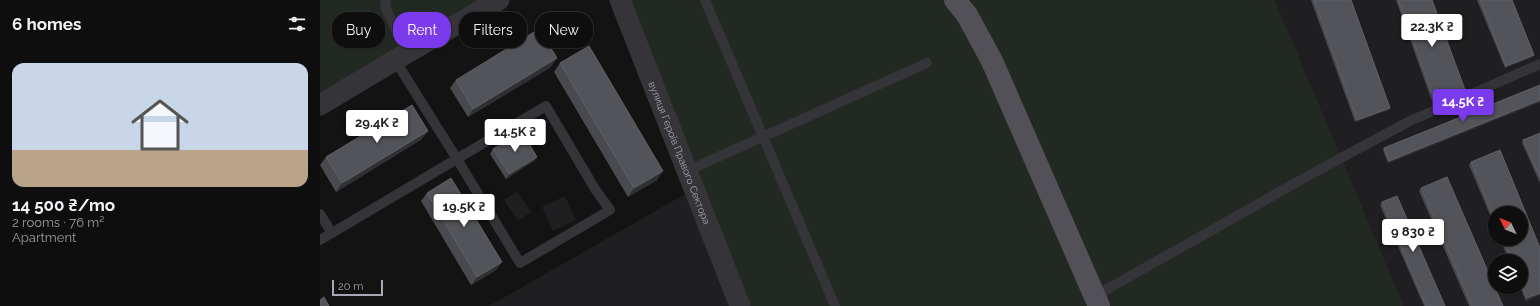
<!DOCTYPE html>
<meta charset="utf-8">
<style>
body{margin:0;font-family:Raleway,sans-serif;background:#1c1c1d;color:#f1f3f6;height:100vh;display:flex;flex-direction:column;font-size:15px;white-space:nowrap}
*{box-sizing:border-box;margin:0}
p{font-size:13px;color:#9b9c9e}
.icon{flex:none;width:22px;height:22px;fill:none;stroke:currentColor;stroke-width:2;stroke-linecap:round;stroke-linejoin:round}
.map{position:relative;flex:1;overflow:hidden}
.sheet{display:flex;flex-direction:column;background:#0e0e0f;width:320px}
.sheet>*{flex:none}
.banner{position:absolute;left:12px;top:12px;width:380px;height:36px;display:flex;gap:8px}
.needle{width:26px;rotate:313deg}
.fabs{position:absolute;left:1168px;top:206px;display:grid;gap:8px}
.fabs a{display:grid;place-items:center;width:40px;height:40px;border-radius:50%;background:#0e0e0f;box-shadow:0 1px 3px #0004,0 0 0 1px #2e2e2f;font-size:20px}
.scale{position:absolute;left:12px;bottom:10px;width:51px;box-sizing:border-box;padding-left:4px;border:2px solid #a6a8b3;border-top:0;font-size:11px;line-height:14px;white-space:nowrap;color:#a6a8b3;-webkit-text-stroke:3px #0e0e0f;paint-order:stroke}
.price{position:absolute;translate:-50% -34px;padding:0 9px;border-radius:4px;background:#fff;color:#222;font-size:13px;line-height:26px;filter:drop-shadow(0 1px 2px #0008)}
.price::after{content:'';position:absolute;left:50%;top:24px;width:12px;height:9px;margin-left:-6px;background:inherit;clip-path:polygon(0 0,100% 0,50% 100%)}
.price.on{background:#7c3aed;color:#fff}
ul{padding:0;list-style:none}
li{display:grid;align-content:center;gap:8px;height:212px;padding:0 12px}
li span{display:grid;place-items:center;height:124px;border-radius:12px;color:#555}
li>.icon{margin-inline-start:auto}
span .icon{width:72px;height:72px;fill:#fffc;stroke-width:1}
li b{font-size:17px}
h2{display:flex;justify-content:space-between;align-items:center;height:48px;padding:0 12px;font-size:17px}
.chip{padding:0 14px;border-radius:16px;background:#0e0e0f;box-shadow:0 1px 3px #0004,0 0 0 1px #2e2e2f;font-size:14px;line-height:36px}
.chip.on{background:#7c3aed;color:#fff}
main{display:flex;flex:1;min-height:0}
.map>svg:first-child{display:block}
.built{fill:#1f1f21;fill-rule:evenodd}
.green{fill:#222923}
.lines{fill:none;stroke-linecap:round;stroke-linejoin:round}
.service{stroke:#343439;stroke-width:10}
.minor{stroke:#343439;stroke-width:21}
.primary{stroke:#515157;stroke-width:22}
.wall{fill:#494a4f}
.shaded-wall{fill:#2f3033}
.building{fill:#535459;stroke:#606167}
.labels{text-anchor:middle;stroke-width:3.5;stroke-linejoin:round;paint-order:stroke}
.street-label{font-size:10px;fill:#a6a8b3;stroke:#0e0e0f}
</style>
<main>
<section class="sheet">
<h2>6 homes<svg class="icon" aria-label="filters" viewBox="0 0 24 24"><path d="M4 7h16M4 17h16"/><circle cx="9" cy="7" r="2"/><circle cx="15" cy="17" r="2"/></svg></h2>
<ul>
<li><span style="background:linear-gradient(#c9d6e8 70%,#b9a48a 0)"><svg class="icon" aria-label="home" viewBox="0 0 24 24"><path d="M3 11l9-7 9 7M6 9v11h12V9"/></svg></span><div><b>14 500 ₴/mo</b><p>2 rooms · 76 m²</p><p>Apartment</p></div></li>
</ul>
</section>
<div class="map">
<svg width="1220" height="306" viewBox="0 0 1220 306">
<rect width="100%" height="100%" fill="#131314"/>
<path class="built" d="M955,0H1220V306H1084ZM1175,213H1201V239H1175ZM1175,261H1201V287H1175Z
M374,189L420,306H169Z
M197,191L211,212L198,221L184,200Z
M245,196L256,220L233,231L222,207Z"/>
<path class="green" d="M0,0H179L0,105Z
M300,0H955L1084,306H420Z"/>
<g class="lines">
<path class="service" d="M66,0L65,7L87,53
M385,0L515,306
M367,171L607,63
M0,214L12,233
M0,240L12,233L226,106L275,189L290,210L200,263L137,159L75,60
M775,296L995,172L1090,121L1220,64"/>
<g class="minor">
<path id="s1" d="M300,0L420,306"/>
<path d="M0,105L87,53L179,0"/>
</g>
<path class="primary" d="M635,0L647,15L672,61L779,306"/>
</g>
<path class="wall" d="M991,0H1031L1070,108L1068,110L1035,122Z
M1076,0H1112L1145,90L1143,93L1113,104Z
M1157,0H1192L1214,55L1212,57L1185,68Z
M240,63L337,180L308,197L234,72Z
M231,67L148,117L130,88L136,80Z
M1220,85V102L1068,163L1063,150L1064,148Z
M1220,133V183L1202,143L1203,140Z
M102,139L16,192L0,165L6,157Z
M173,149L217,157L214,161L186,179L170,154Z
M1180,150L1220,248V295L1206,301L1200,287H1201V261H1189L1180,239H1201V213H1175V227L1149,165L1151,162Z
M1101,188L1183,306H1149L1099,191Z
M107,193L182,262L176,270L151,285L101,201Z
M1062,202L1125,306H1104L1060,205Z"/>
<path class="shaded-wall" d="M1214,55L1212,57L1185,68L1186,66Z
M237,58L231,67L148,117L153,109Z
M1145,90L1143,93L1113,104L1115,101Z
M1220,100V102L1068,163L1069,161Z
M1070,108L1068,110L1035,122L1037,120Z
M108,131L102,139L16,192L22,183Z
M217,157L214,161L186,179L189,174Z
M343,171L337,180L308,197L314,188Z
M182,262L176,270L151,285L157,277Z
M1220,293V295L1206,301L1207,298Z"/>
<path class="building" d="M994,0H1031L1070,108L1037,120Z
M1078,0H1112L1145,90L1115,101Z
M1160,0H1192L1214,55L1186,66Z
M219,29L237,58L153,109L136,80Z
M269,46L343,171L314,188L240,63Z
M1220,85V100L1069,161L1064,148Z
M92,105L108,131L22,183L6,157Z
M202,132L217,157L189,174L173,149Z
M1220,133V177L1203,140Z
M1180,150L1220,248V293L1207,298L1201,283V261H1192L1183,239H1201V213H1175V221L1151,162Z
M1127,177L1183,306H1152L1101,188Z
M131,178L182,262L157,277L107,193Z
M1077,196L1125,306H1106L1062,202Z
M4,297L9,306H0V300Z"/>
<g class="labels">
<g class="street-label">
<text dy="4" stroke="none"><textPath href="#s1" startOffset="164">вулиця Героїв Правого Сектора</textPath></text>
</g>
</g>
</svg>
<div class="fabs">
<a><svg class="needle" viewBox="-14 -14 28 28"><path d="M0-13l5 13h-10z" fill="#e53935"/><path d="M0 13l5-13h-10z" fill="#9b9c9e"/></svg></a>
<a><svg class="icon" aria-label="layers" viewBox="0 0 24 24"><path d="M12 4l9 5-9 5-9-5zM3 14l9 5 9-5"/></svg></a>
</div>
<div class="scale">20 m</div>
<b class="price" style="left:1112px;top:48px">22.3K ₴</b>
<b class="price on" style="left:1143px;top:123px">14.5K ₴</b>
<b class="price" style="left:57px;top:144px">29.4K ₴</b>
<b class="price" style="left:195px;top:153px">14.5K ₴</b>
<b class="price" style="left:144px;top:228px">19.5K ₴</b>
<b class="price" style="left:1093px;top:253px">9 830 ₴</b>
<div class="banner">
<a class="chip">Buy</a>
<a class="chip on">Rent</a>
<a class="chip">Filters</a>
<a class="chip">New</a>
</div>
</div>
</main>
